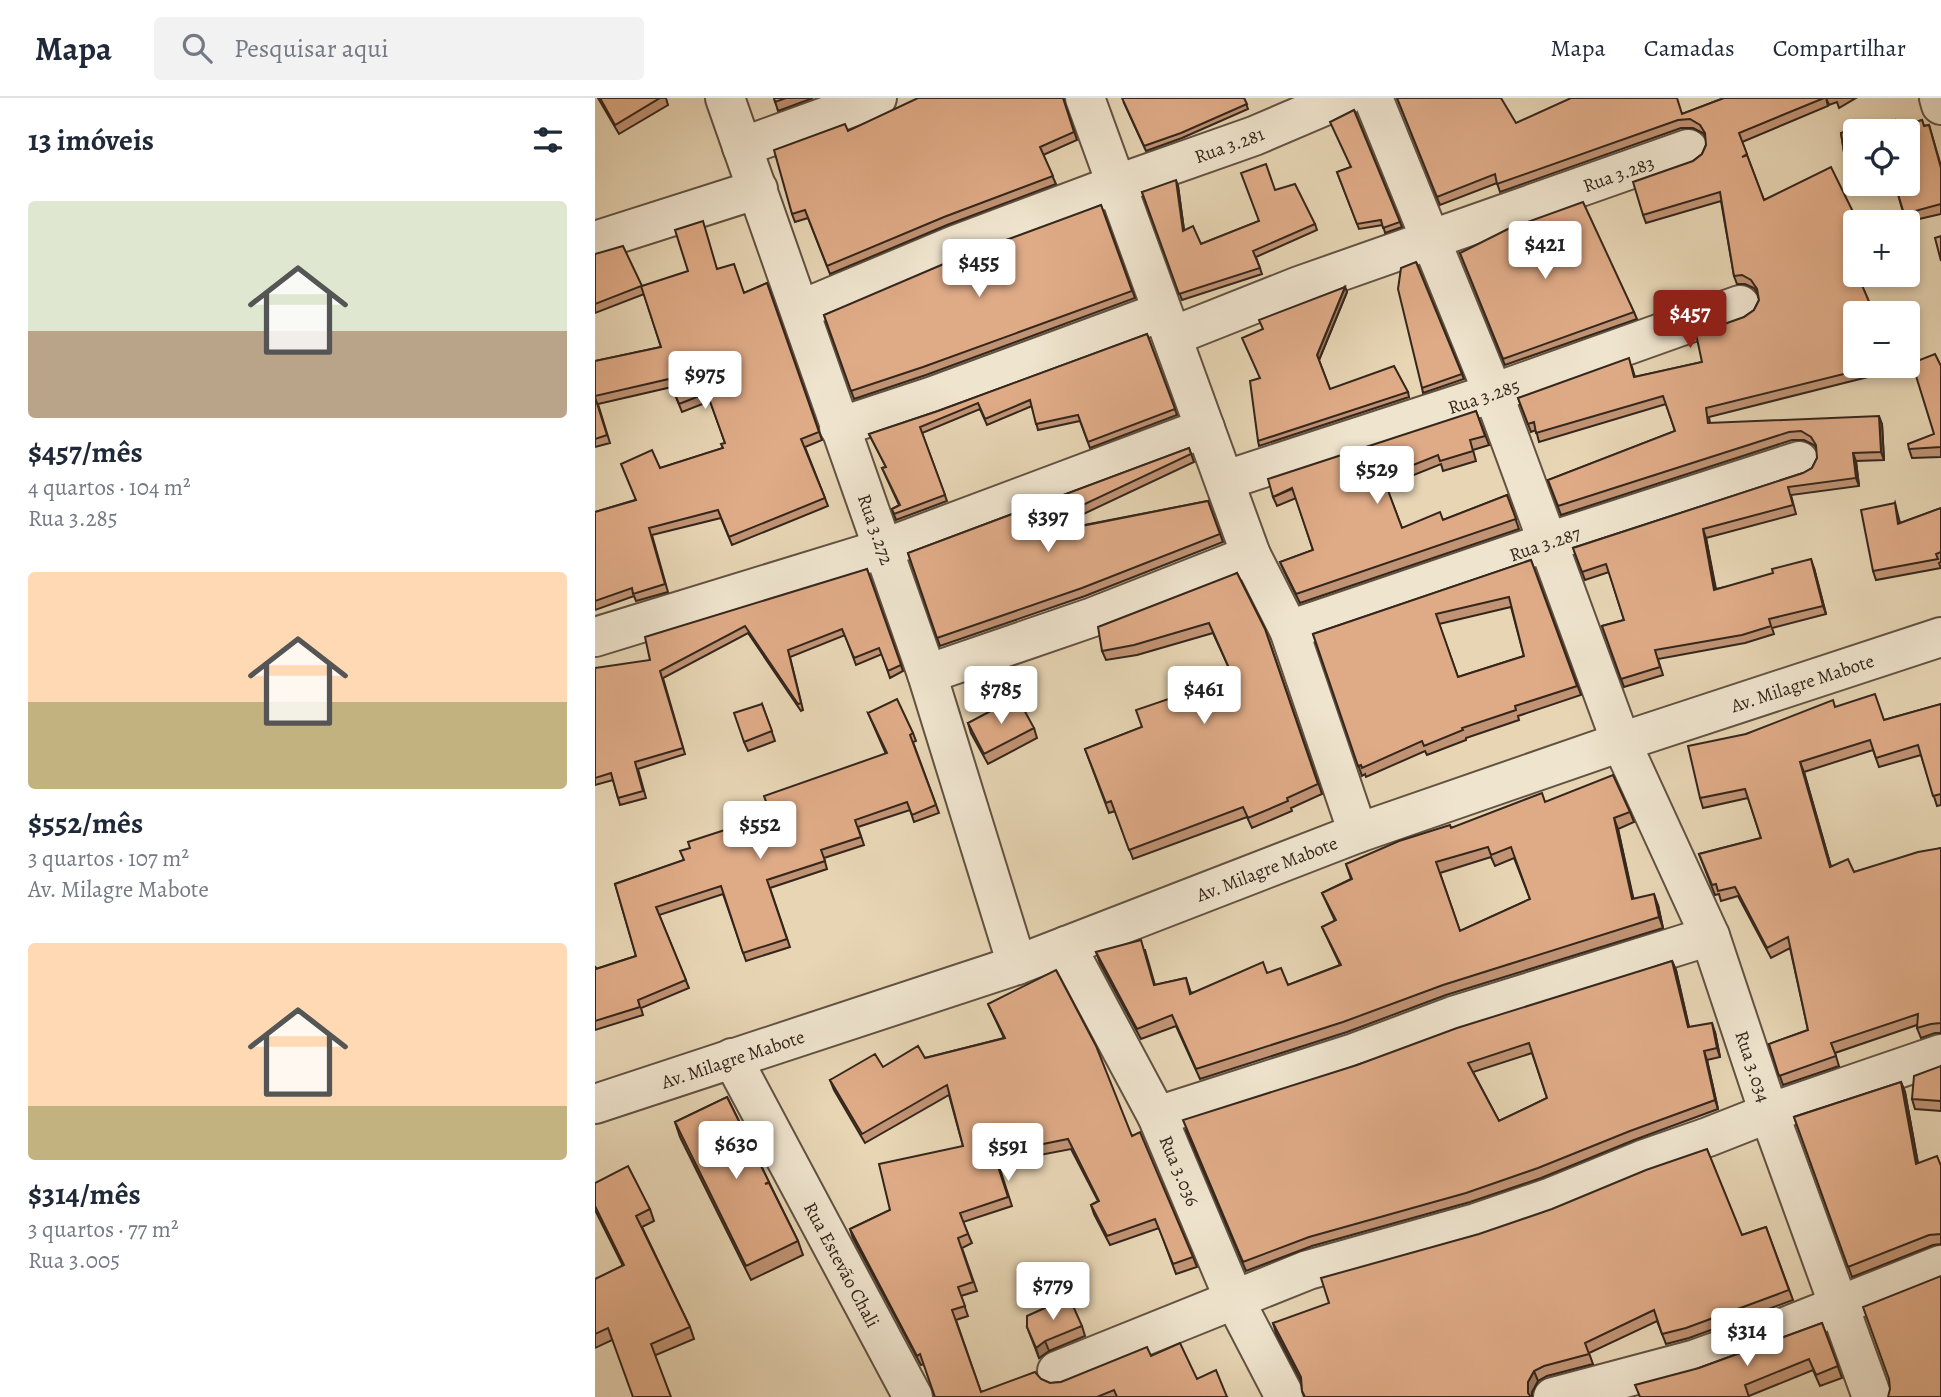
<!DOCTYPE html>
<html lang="pt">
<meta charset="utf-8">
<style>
body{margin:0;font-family:Alegreya,serif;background:#f2f2f3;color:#1f2937;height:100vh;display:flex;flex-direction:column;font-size:26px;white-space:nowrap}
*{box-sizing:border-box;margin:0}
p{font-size:23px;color:#747a83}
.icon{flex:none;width:38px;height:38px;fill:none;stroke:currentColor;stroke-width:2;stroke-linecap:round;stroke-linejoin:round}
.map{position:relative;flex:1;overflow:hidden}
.panel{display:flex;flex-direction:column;background:#fff;width:595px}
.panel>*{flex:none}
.controls{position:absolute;left:1248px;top:21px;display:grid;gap:14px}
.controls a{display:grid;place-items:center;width:77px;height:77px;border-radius:7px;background:#fff;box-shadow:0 4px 10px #0003;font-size:35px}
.price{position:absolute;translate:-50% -60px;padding:0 16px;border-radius:7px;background:#fff;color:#222;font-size:23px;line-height:46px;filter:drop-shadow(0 2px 4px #0008)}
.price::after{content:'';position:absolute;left:50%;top:42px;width:21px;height:16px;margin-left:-10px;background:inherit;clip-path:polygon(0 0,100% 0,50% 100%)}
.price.selected{background:#8f2418;color:#fff}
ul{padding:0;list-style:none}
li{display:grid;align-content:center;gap:14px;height:371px;padding:0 28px}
li span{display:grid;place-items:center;height:217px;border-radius:7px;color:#555}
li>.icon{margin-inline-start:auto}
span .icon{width:126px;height:126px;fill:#fffc;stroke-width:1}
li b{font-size:30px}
h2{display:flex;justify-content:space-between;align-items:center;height:84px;padding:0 28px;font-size:30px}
header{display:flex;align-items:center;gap:42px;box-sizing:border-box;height:98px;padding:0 35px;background:#fff;border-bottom:2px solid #e0e1e3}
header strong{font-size:33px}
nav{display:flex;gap:38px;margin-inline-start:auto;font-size:24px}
.search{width:490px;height:63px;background:#f2f2f3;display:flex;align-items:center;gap:18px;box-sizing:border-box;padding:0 24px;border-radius:7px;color:#747a83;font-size:26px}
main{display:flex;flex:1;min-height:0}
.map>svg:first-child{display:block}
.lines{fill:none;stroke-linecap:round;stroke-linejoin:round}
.minor-casing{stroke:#625242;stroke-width:42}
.minor{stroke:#efe4ce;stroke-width:38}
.wall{fill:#c09374;stroke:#35261c;stroke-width:2;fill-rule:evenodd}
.shaded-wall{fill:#9c785e;stroke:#35261c;stroke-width:2}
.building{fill:#dfab87;stroke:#35261c;stroke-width:2;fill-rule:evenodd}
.labels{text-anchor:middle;stroke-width:6;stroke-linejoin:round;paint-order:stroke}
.street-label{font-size:19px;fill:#35261c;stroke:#efe4ce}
</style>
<header>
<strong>Mapa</strong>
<div class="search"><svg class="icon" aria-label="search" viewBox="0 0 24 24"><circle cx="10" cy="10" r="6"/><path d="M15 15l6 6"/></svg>Pesquisar aqui</div>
<nav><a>Mapa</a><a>Camadas</a><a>Compartilhar</a></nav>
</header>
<main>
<section class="panel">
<h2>13 imóveis<svg class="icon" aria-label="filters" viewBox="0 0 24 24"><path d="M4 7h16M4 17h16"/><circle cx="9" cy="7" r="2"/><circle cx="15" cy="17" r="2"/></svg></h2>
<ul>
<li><span style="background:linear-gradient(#dfe7d0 60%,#b9a48a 0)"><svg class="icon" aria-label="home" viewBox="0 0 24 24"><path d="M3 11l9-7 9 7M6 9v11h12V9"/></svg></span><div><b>$457/mês</b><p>4 quartos · 104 m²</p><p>Rua 3.285</p></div></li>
<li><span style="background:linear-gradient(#ffd9b3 60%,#c2b280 0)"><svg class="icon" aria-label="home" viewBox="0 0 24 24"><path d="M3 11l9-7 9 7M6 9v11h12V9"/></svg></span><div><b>$552/mês</b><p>3 quartos · 107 m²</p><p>Av. Milagre Mabote</p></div></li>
<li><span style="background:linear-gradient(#ffd9b3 75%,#c2b280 0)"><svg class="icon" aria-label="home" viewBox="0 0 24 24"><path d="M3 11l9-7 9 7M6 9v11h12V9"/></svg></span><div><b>$314/mês</b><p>3 quartos · 77 m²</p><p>Rua 3.005</p></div></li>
</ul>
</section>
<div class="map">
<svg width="1346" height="1299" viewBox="0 0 1346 1299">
<rect width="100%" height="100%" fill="#e7d5b4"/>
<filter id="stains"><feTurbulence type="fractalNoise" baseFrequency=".00286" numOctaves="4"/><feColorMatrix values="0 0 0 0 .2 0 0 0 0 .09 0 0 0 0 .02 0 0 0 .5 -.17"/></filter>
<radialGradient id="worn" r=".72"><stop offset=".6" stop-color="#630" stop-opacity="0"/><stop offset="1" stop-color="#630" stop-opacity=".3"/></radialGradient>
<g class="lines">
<defs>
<g id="minor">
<path id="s1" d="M130,0L332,576L422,867"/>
<path d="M490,0L656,457L694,532L763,735"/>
<path id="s2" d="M778,0L898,295L1026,644L1115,838L1174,1015L1277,1299"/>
<path d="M1344,0L1346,7"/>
<path d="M147,49L282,0"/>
<path d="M0,143L163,91"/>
<path id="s3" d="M205,212L360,147L520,87L659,38L748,0"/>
<path id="s4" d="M578,238L704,188L1093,51"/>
<path d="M244,329L338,298L566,214"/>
<path id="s5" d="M631,382L898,295L1145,207"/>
<path id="s6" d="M694,532L953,444L1204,363"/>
<path d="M0,539L287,451L610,330"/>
<path d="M332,576L498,519L656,457"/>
<path id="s7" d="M471,848L562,1018L639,1201L690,1299"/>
<path id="s8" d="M137,960L318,1299"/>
<path id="s9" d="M0,1006L422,867L763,735L1026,644L1346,539"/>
<path d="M562,1018L759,955L858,918L1115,838"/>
<path d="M462,1273L713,1172L881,1125L954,1100L1047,1062L1113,1039L1174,1015L1346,956"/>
<path d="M958,1299L1101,1261L1182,1232L1346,1167"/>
</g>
</defs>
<use href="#minor" class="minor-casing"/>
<use href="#minor" class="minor"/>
</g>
<path class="wall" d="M3,0H71L73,7L24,36Z
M179,0H218L183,13Z
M468,0L482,42L448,57L461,86L352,127L235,176L213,120L200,124L197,116L253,33Z
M649,0L653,11L587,40L551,53L529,5Z
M802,0L921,25L1087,16L1129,0H1231L1233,8L1147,44L1169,102L1260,177H1279V180L1267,186L1284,268L1285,276L1114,319L1115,325L1287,326L1289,362L1261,363L1264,388L1196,397L1201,416L1111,440L1121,491L1219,470L1231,516L1177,530L1179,536L1150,545L1063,561L1068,577L1029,589L1007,528L1029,522L1014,474L990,482L978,450L1208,375L1217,370L1222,360V351L1219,347L1209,342H1197L966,417L953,382L1080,333L1071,306L944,344L941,332L936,334L923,300L1037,269L1040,279L1107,264L1149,219L1159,212L1164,202L1163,196L1159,190L1150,186H1142L1139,178L1126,103L1051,125L1048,117L1098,63L1107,56L1111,47V39L1108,35L1098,30H1086L905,94L902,85L845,107Z
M1231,0H1261L1244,10L1242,4L1234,7Z
M759,12L807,129L790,135L788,127L764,131L742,74L756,69Z
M1300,22L1303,30L1327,22L1329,28L1334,27L1346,68V116L1311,124L1300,86H1312V33H1260V74L1254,76L1251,67L1246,35Z
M583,88L589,132L606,146L664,123L680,92L720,126L722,132L661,159L667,176L587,202L547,94Z
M506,107L540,200L331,277L259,301L229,217Z
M865,155L1039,214L1042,221L910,267Z
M0,156L47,188L123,171L149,195L172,185L227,342L210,349L233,408L137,447L126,420L57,437L73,494L41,503L39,498L0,512V414L40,402L65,370L128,350L130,345L115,303L87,314L77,289L3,306L15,345L0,349V263L66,249L49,196L0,215Z
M821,164L869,281L828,295L827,290Z
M750,189L752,194L724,262L735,291L813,294L814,299L664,348L663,343L668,231Z
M552,236L582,317L495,350L485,323L443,332L437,308L392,327L385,311L327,335L352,403L301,422L297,411L304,407L287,370L291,369L274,336L343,313Z
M1346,268V359L1317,360L1314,351L1339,336Z
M881,313L894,347L878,352L881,363L848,373L846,366L791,388L807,430L848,422L912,397L924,431L705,505L689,473L685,464L718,452L701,400L682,408L678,399Z
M594,350L599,364L448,435L613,403L628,444L490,498L345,548L313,455Z
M1300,405L1305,425L1346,410V464L1344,465L1346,470L1281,482L1278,473Z
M936,462L986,597L923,618L924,622L871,640V642L832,657L830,653L771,679L770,676L767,678L718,536ZM916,509L929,558L863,579L844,526Z
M272,471L308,573L295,580L287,556L261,567L250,537L195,559L208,612L206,613L153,535L68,580L90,656L43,671L51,700L25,707L18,682L0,687V646L55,562Z
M642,475L670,531L727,696L696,710L697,713L657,730L652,719L538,761L520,713L514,715L490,651L547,629L634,570L618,535L542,557L511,562L507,553Z
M167,606L180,643L153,653L149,644Z
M1346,606V707L1342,708L1326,657L1284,669L1278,652L1209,674L1236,769L1259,774L1346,750V935H1340L1326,940L1322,930V927L1240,955L1244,968L1188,987L1174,946L1213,932L1195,850L1176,860L1143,798L1126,803L1124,796L1120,797L1104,756L1166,740L1153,700L1108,710L1105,700L1151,636L1240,609L1289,622Z
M273,615L318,635L321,643L318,644L344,715L319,724L315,712L263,729L269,747L229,760L232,771L175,790L195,849L151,863L128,796L64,817L94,890L46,910L48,917L0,932V868L1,871L41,858L20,786L89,762L291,656Z
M373,625L439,630L442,640L393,666L376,635Z
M950,704L1035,714L1039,724L1023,731L1038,801L1063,807L1068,830L851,897L752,934L605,981L581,928L546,941L505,865L501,854L550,852L560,887L591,880L596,895L672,875L693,887L745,867L727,829L740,823L727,795L756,781L751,766L856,730ZM896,759L900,768L919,760L935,801L865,833L845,775Z
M1077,863L1081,872L1094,929L1120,934L1125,959L1112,962L1123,1011L1039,1042L946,1080L875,1104L717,1148L651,1173L591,1032L762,967ZM937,955L952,1000L904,1023L878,974Z
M393,906L537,1038L598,1159L602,1169L581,1176L564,1130L515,1147L499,1116L496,1107L503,1103L476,1051L403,1065L417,1108L368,1124L377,1145L367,1150L382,1193L366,1198L373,1218L361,1222L386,1294L446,1281L455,1285L466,1284L556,1258L602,1281L632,1299H340L329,1266L326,1267L258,1140L255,1131L295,1112L368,1048L354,997L270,1045L239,992L235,982L330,960L409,940Z
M1346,968V1013L1320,1011L1317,1001Z
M1306,984L1310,994L1323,1066L1346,1068V1146L1338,1147L1257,1179L1199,1019Z
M132,999L203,1143L208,1157L156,1182L85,1039L80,1024Z
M0,1085L55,1111L59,1123L47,1129L95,1229L99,1241L61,1257L17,1242L0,1250V1181L28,1168L0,1112Z
M1171,1129L1198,1202L1094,1240L1071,1246L1062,1223L994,1255L998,1266L952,1278L943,1283L937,1294V1299H709L707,1293L706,1283L681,1235L678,1225L1147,1137Z
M1227,1225L1247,1280L1225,1288L1218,1272L1154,1298L1104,1270Z
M487,1228L490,1238L454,1253L444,1260L432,1229Z"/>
<path class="shaded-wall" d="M581,82L583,88L590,139L588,133Z
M750,189L752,194L724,262L722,257Z
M1284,318L1287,326L1289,362L1286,354Z
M1258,355L1261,363L1264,388L1261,380Z
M1108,431L1111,440L1122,500L1119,492Z
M1216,461L1219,470L1231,516L1228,508Z
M1205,664L1209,674L1239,779L1235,769Z
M1019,720L1023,731L1041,812L1037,801Z
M1059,796L1063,807L1068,830L1064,819Z
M1077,863L1081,872L1096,938L1093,929Z
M1117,925L1120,934L1125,959L1122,950Z
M1109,953L1112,962L1123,1011L1120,1002Z
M1306,984L1310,994L1325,1076L1321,1066Z
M450,1243L454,1253L444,1260L441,1250Z
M939,1273L943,1283L937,1294V1299H935L933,1295V1284Z"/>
<path class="building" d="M5,0H65L20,27Z
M179,0H191L180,4Z
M323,0H468L479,34L445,49L458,78L349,119L232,168L210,112L197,116L179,52L250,26L253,33Z
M527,0H649L652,6L586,35L549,48Z
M802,0H906L921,25L976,0H1082L1087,16L1129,0H1229L1144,35L1152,56L1147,59L1152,57L1169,102L1236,69L1263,124H1260V177H1266L1263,178L1279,215H1260V268H1281L1111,310L1113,325L1284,318L1286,354L1258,355L1261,380L1193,389L1198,407L1108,431L1119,492L1178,475L1177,471L1216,461L1228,508L1174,521L1176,528L1147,537L1060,552L1065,569L1026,581L1007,528L1029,522L1011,466L987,474L978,450L1208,375L1217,370L1222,360L1221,347L1216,339L1206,333L1194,334L963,408L953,382L1080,333L1068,298L941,335L939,324L933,326L923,300L1034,260L1039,279L1107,264L1101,236L1149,219L1159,212L1164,202L1162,191L1156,182L1147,177L1139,178L1125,94L1048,117L1038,84L1098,63L1107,56L1111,47L1110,35L1105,27L1095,21L1083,22L902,86L900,76L842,99Z
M759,12L805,124L788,130L786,122L762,126L742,74L756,69L735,24Z
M1300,22L1302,30L1327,22L1329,28L1334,27L1346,70V106L1309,116L1300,86H1312V33H1260V65L1251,67L1246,35Z
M671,66L680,92L700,86L720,126L658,153L665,170L584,196L547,94L581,82L588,133L598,128L606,146L664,123L646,75Z
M988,104L1039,214L908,261L865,155L913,131Z
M506,107L537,193L328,269L256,293L229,217L365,159Z
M108,123L122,171L139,166L149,195L172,185L224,334L206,341L230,400L134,439L123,412L54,430L70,486L38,496L37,490L0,503V414L41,402L26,366L57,352L65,370L128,350L126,346L130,345L112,295L84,306L74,281L0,298V263L66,249L46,188L0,206V156L28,148L47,188L93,173L80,132Z
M1346,138V163L1340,140Z
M821,164L867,276L827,290L803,191L806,170Z
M750,189L722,257L735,291L799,268L813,294L663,343L655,283L665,280L647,240L668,231L664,222Z
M552,236L580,311L493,344L483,317L441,326L435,302L390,321L383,305L325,329L350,397L299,416L297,411L305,407L287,370L291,369L274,336L343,313Z
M1340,256L1346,268V349L1314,351L1313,346L1339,336L1317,265Z
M0,299L12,337L0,341Z
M881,313L890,338L875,342L878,353L845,363L843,357L788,379L807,430L845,414L848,422L912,397L921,421L701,496L685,464L718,452L697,390L678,399L673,381Z
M594,350L596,356L439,430L441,437L613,403L625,436L487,490L342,540L313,455Z
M1300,405L1303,426L1346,410V454L1341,456L1343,461L1278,473L1266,412Z
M936,462L982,588L920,608L921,612L867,630L868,632L829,648L827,643L767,670L766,667L763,668L718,536ZM914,499L929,558L863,579L841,516Z
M272,471L306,567L293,573L284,550L259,560L247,531L193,552L206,605L203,606L150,528L65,573L88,650L40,664L48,693L23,700L16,675L0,680V570L55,562L50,539Z
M642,475L670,531L723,686L692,700L693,703L653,720L648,709L534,752L516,703L511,705L490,651L547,629L541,612L606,590L603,584L634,570L614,525L539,547L507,553L503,529Z
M1280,596L1289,622L1346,606V696L1338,698L1323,647L1281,660L1275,642L1205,664L1235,769L1253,761L1259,774L1323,754L1346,750V925L1336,926L1322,930L1323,916L1236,945L1241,958L1184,978L1174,946L1213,932L1193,839L1172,850L1140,789L1123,793L1121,786L1117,787L1104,756L1166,740L1150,691L1105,700L1093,648L1151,636L1238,602L1240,609Z
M422,599L439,630L389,656L373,625Z
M302,601L318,635L315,637L341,707L317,717L312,704L260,722L266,739L226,752L230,763L172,782L192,841L148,855L126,788L61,809L91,882L43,902L45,909L0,923V869L1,871L41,858L20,786L89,762L85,753L95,750L93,744L176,717L169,698L292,655L273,615Z
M167,606L177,633L149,644L139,615Z
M1018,677L1035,714L1019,720L1037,801L1059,796L1064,819L848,887L748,924L601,971L577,917L542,931L501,854L546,842L559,887L591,880L595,896L668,864L672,875L686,870L693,887L746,867L727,829L741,822L727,795L757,781L751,766L804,743L855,727L856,730L947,695L950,704ZM893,749L896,757L916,749L935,801L865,833L841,764Z
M1077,863L1093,929L1117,925L1122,950L1109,953L1120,1002L1035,1033L943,1070L871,1095L714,1139L648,1164L588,1022L762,967L862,930ZM934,945L952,1000L904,1023L873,965Z
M461,872L501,948L537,1038L545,1034L598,1159L578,1166L560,1121L512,1138L496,1107L504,1103L473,1041L399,1056L413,1099L365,1115L373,1136L363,1140L378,1184L363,1189L370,1208L357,1212L386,1294L440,1274L446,1281L455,1285L466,1284L552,1249L556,1258L585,1245L602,1281L621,1272L632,1299H522L519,1292L502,1299H340L325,1256L322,1258L255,1131L295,1112L284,1066L368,1048L352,987L267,1036L235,982L280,956L288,969L323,948L330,960L410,940L393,906Z
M1346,968V1003L1317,1001L1319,978Z
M1306,984L1321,1066L1342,1058L1346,1068V1136L1334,1137L1253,1169L1199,1019Z
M132,999L174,1084L170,1086L174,1085L203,1143L151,1168L80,1024Z
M1112,1051L1147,1137L1171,1129L1194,1192L1091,1230L1067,1236L1059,1212L990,1245L994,1256L949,1268L939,1273L933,1284V1295L936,1299H710L707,1293L706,1279L678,1225L734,1205L726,1180L884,1136L957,1111L1051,1072Z
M33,1068L55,1111L41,1118L95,1229L56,1246L76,1299H38L13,1230L0,1236V1181L29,1167L0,1108V1085Z
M1346,1178V1299H1293L1295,1291L1294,1281L1268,1209Z
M474,1199L487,1228L450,1243L441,1250L432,1229V1218Z
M1227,1225L1243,1268L1221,1277L1214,1261L1150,1287L1154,1299H1045L1040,1287L1104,1270Z"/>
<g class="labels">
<g class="street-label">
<text dy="7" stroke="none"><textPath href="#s3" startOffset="460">Rua 3.281</textPath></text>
<text dy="7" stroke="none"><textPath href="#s4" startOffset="474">Rua 3.283</textPath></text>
<text dy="7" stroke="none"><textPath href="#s5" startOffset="271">Rua 3.285</textPath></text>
<text dy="7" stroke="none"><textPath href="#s1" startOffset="457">Rua 3.272</textPath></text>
<text dy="7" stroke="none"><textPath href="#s6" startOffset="270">Rua 3.287</textPath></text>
<text dy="7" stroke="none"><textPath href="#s9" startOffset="1279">Av. Milagre Mabote</textPath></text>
<text dy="7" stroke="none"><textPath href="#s9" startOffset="712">Av. Milagre Mabote</textPath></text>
<text dy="7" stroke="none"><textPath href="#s9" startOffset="145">Av. Milagre Mabote</textPath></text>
<text dy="7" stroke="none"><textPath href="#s2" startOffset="1041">Rua 3.034</textPath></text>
<text dy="7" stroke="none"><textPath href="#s7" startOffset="252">Rua 3.036</textPath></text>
<text dy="7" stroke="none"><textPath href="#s8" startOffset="234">Rua Estevão Chali</textPath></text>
</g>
</g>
<rect width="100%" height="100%" filter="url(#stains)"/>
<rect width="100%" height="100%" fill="url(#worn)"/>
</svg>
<div class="controls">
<a><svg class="icon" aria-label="locate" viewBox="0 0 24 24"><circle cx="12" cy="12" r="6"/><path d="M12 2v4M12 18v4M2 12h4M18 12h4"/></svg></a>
<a>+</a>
<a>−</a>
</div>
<b class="price" style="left:950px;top:183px">$421</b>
<b class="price" style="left:384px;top:201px">$455</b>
<b class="price selected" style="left:1095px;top:252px">$457</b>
<b class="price" style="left:110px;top:313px">$975</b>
<b class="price" style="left:782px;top:408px">$529</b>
<b class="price" style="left:453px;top:456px">$397</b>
<b class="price" style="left:406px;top:628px">$785</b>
<b class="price" style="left:609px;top:628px">$461</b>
<b class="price" style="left:165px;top:763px">$552</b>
<b class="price" style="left:141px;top:1083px">$630</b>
<b class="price" style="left:413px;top:1085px">$591</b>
<b class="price" style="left:458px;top:1224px">$779</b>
<b class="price" style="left:1152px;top:1270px">$314</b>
</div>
</main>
